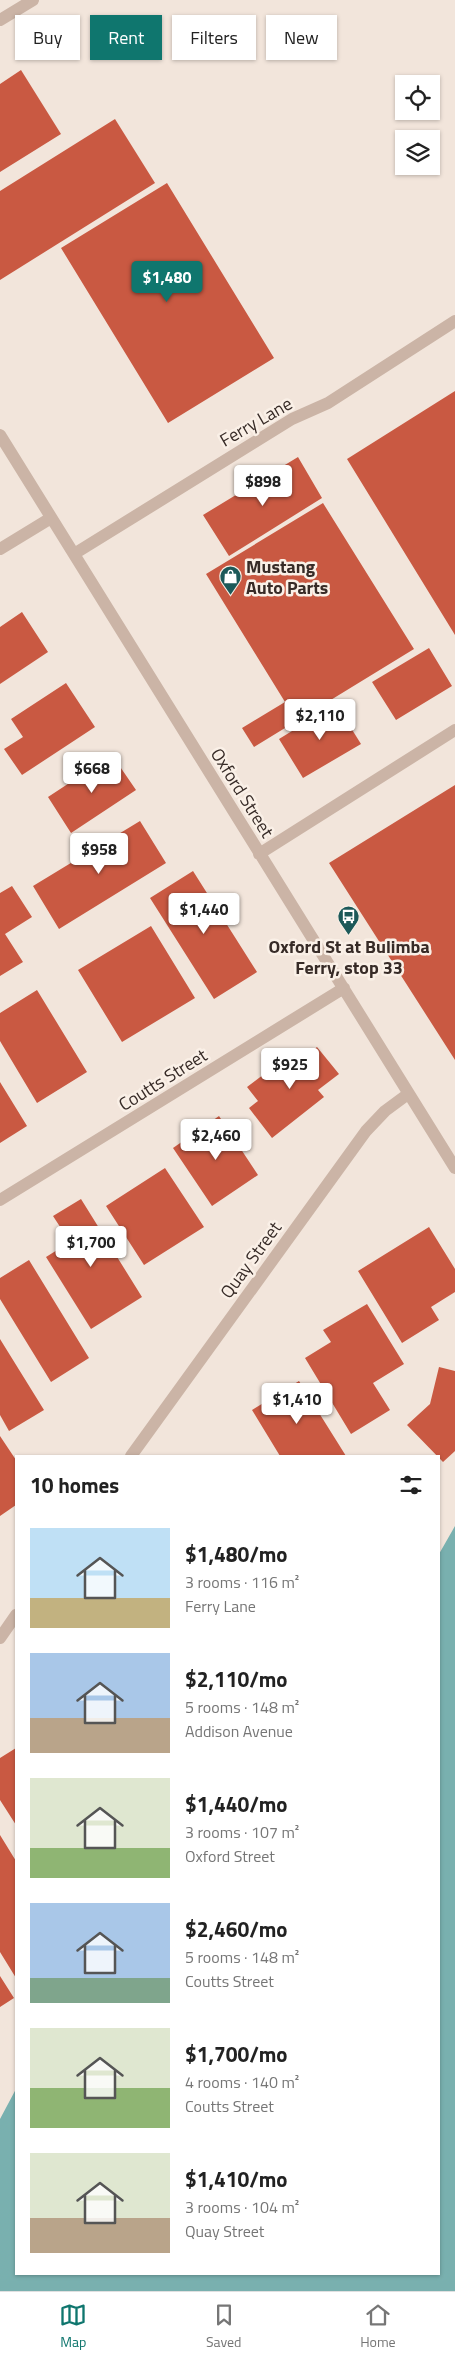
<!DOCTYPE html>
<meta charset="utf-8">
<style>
body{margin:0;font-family:"Titillium Web",sans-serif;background:#f6f6f6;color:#222;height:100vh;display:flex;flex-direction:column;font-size:19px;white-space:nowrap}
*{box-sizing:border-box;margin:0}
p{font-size:16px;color:#767676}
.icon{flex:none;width:28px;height:28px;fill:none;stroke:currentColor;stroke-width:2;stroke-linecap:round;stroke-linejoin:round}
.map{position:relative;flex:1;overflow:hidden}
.side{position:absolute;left:15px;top:1455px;width:425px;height:820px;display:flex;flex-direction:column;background:#fff;border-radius:0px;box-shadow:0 1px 4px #0004}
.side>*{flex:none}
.banner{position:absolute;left:15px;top:15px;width:425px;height:45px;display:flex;gap:10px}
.fabs{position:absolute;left:395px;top:75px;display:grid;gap:10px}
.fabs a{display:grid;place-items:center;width:45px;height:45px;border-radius:0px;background:#fff;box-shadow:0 1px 4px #0004;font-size:25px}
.price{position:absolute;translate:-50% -42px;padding:0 11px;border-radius:5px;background:#fff;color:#222;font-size:16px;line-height:32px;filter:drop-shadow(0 1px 2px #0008)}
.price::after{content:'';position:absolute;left:50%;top:30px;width:15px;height:11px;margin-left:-8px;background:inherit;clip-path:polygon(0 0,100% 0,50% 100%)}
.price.on{background:#0f766e;color:#fff}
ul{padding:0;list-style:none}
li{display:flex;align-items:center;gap:15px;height:125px;padding:0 15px}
li span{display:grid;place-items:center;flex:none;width:140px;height:100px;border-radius:0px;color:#555}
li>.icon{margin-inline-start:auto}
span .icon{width:60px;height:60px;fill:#fffc;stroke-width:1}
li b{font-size:21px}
h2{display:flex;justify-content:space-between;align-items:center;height:60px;padding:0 15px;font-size:21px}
.pill{padding:0 18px;border-radius:0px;background:#fff;box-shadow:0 1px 4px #0004;font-size:18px;line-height:45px}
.pill.on{background:#0f766e;color:#fff}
.tab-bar{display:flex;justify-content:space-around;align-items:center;height:70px;border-top:1px solid #e0e0e0;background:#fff;font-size:14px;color:#767676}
.tab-bar a{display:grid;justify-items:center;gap:2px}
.tab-bar .on{color:#0f766e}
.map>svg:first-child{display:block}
.water{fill:#79b0af}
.building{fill:#c95942}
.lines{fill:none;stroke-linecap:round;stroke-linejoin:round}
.minor{stroke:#cbb4a6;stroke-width:12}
.labels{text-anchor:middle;stroke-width:5;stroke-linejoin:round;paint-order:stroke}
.street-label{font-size:18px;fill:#372b27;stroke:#faf0e7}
.poi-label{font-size:18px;font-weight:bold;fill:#372b27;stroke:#faf0e7;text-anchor:start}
</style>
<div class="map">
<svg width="455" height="2291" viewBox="0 0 455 2291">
<rect width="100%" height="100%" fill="#f2e5db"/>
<path class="water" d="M455,1526V2291H0V2119L16,2089V2274H439V1554Z"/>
<path class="building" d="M21,70L61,134L0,172V84Z
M115,119L155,183L0,280V191Z
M167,183L274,358L168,423L61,248Z
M455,391V635L347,459Z
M298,457L322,498L229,556L203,515Z
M323,503L414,649L254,747L242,728L285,702L206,574Z
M22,612L48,652L0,684V627Z
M429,648L452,686L396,720L372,682Z
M66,683L95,727L22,775L4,749L23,737L11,719Z
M336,704L361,744L303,778L279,739Z
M112,755L136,790L71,833L48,797Z
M455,785V1060L329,863Z
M140,821L166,863L59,929L33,886Z
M193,871L257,972L214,999L150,898Z
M12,886L32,917L5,934L23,962L0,976V893Z
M151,926L195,998L122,1042L78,970Z
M37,990L87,1072L37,1103L0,1041V1013Z
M317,1047L339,1074L318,1090L324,1097L272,1138L249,1108L258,1101L247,1087L293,1052L300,1060Z
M0,1082L27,1126L0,1143Z
M219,1116L258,1175L212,1206L173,1148Z
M165,1168L204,1227L144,1265L106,1206Z
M81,1199L142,1297L91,1329L46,1257L70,1242L53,1216Z
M429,1227L455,1269V1292L431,1307L439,1320L402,1343L358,1271Z
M29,1260L89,1358L51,1382L0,1299V1278Z
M367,1304L404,1364L373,1383L390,1410L351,1434L305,1358L331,1342L323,1330Z
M0,1339L44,1410L9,1431L0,1415Z
M439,1367L455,1371V1451L443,1462L407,1425L430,1404Z
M299,1381L346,1456H280L252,1410Z
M0,1436L16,1460V1505L0,1516Z
M16,1748V1825L0,1800V1758Z
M0,1835L16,1861V1978L0,1952Z
M0,1976L14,1998L0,2007Z"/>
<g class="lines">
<path class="minor" d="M0,20L33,0
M0,435L455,1168
M0,549L51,518
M74,554L292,419L328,403L455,321
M259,854L455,730
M0,1200L344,988
M131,1456L366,1131L385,1111L408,1094
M0,1638L16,1615"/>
</g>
<defs>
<symbol id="shop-pin" viewBox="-11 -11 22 30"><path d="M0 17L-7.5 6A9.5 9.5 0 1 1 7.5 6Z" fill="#1c5959" stroke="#faf0e7"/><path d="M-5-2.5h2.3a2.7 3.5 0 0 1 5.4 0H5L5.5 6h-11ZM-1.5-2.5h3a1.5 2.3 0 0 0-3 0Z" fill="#fff"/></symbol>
<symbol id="bus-pin" viewBox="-11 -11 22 30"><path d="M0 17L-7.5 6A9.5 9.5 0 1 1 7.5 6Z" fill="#1c5959" stroke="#faf0e7"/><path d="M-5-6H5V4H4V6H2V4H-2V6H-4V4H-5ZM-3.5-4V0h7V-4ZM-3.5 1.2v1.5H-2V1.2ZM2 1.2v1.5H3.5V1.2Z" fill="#fff"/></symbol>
</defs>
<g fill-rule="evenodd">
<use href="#shop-pin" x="218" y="564" width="25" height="34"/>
<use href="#bus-pin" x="336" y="904" width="25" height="34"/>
</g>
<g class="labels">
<g class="street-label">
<text transform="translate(256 422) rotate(-30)" y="6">Ferry Lane</text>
<text transform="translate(242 793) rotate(58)" y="6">Oxford Street</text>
<text transform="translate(163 1080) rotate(-32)" y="6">Coutts Street</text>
<text transform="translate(251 1260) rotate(-54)" y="6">Quay Street</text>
</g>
<g class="poi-label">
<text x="246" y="573">Mustang<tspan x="246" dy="21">Auto Parts</tspan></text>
<text x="349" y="953" text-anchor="middle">Oxford St at Bulimba<tspan x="349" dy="21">Ferry, stop 33</tspan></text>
</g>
</g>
</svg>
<div class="fabs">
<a><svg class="icon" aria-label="locate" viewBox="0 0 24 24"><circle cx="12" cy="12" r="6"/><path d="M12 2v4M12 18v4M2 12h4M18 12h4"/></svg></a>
<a><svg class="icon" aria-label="layers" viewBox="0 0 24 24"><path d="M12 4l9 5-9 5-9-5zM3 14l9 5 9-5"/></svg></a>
</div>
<b class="price on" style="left:167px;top:303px">$1,480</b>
<b class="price" style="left:263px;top:507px">$898</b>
<b class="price" style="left:320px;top:741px">$2,110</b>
<b class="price" style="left:92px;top:794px">$668</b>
<b class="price" style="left:99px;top:875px">$958</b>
<b class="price" style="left:204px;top:935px">$1,440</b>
<b class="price" style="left:290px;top:1090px">$925</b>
<b class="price" style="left:216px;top:1161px">$2,460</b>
<b class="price" style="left:91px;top:1268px">$1,700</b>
<b class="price" style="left:297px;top:1425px">$1,410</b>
<div class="banner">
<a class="pill">Buy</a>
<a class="pill on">Rent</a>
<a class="pill">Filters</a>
<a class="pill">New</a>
</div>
<section class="side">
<h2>10 homes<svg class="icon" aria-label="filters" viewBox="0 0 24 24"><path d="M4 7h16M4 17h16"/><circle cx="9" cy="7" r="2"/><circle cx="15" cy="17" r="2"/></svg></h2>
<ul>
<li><span style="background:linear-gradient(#bfe0f5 70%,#c2b280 0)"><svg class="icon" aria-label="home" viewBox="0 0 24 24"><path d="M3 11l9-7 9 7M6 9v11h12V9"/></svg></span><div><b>$1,480/mo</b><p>3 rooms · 116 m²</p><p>Ferry Lane</p></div></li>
<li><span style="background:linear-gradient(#a9c7e8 65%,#b9a48a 0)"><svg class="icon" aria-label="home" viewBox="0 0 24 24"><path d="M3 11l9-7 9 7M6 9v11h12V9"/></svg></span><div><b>$2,110/mo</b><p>5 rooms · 148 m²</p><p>Addison Avenue</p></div></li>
<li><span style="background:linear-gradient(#dfe7d0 70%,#8fb573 0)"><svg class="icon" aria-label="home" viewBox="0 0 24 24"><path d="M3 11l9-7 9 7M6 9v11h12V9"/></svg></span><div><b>$1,440/mo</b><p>3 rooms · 107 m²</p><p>Oxford Street</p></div></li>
<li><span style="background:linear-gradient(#a9c7e8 75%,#7fa58c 0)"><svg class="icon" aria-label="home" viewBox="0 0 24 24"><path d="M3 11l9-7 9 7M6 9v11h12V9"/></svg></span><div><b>$2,460/mo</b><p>5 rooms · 148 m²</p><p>Coutts Street</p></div></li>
<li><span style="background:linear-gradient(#dfe7d0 60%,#8fb573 0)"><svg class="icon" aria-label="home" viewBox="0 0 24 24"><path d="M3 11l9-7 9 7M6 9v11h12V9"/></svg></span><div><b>$1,700/mo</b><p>4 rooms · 140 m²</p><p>Coutts Street</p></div></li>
<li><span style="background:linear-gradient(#dfe7d0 65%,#b9a48a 0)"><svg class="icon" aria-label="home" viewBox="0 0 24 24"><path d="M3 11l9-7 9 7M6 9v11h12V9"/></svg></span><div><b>$1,410/mo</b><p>3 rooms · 104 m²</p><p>Quay Street</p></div></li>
</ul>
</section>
</div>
<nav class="tab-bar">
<a class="on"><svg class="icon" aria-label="map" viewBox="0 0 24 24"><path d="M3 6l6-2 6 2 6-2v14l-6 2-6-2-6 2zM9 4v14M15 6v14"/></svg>Map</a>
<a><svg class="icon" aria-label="saved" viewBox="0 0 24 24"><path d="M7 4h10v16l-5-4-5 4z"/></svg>Saved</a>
<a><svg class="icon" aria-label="home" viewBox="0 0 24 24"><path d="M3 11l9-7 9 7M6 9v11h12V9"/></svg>Home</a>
</nav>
